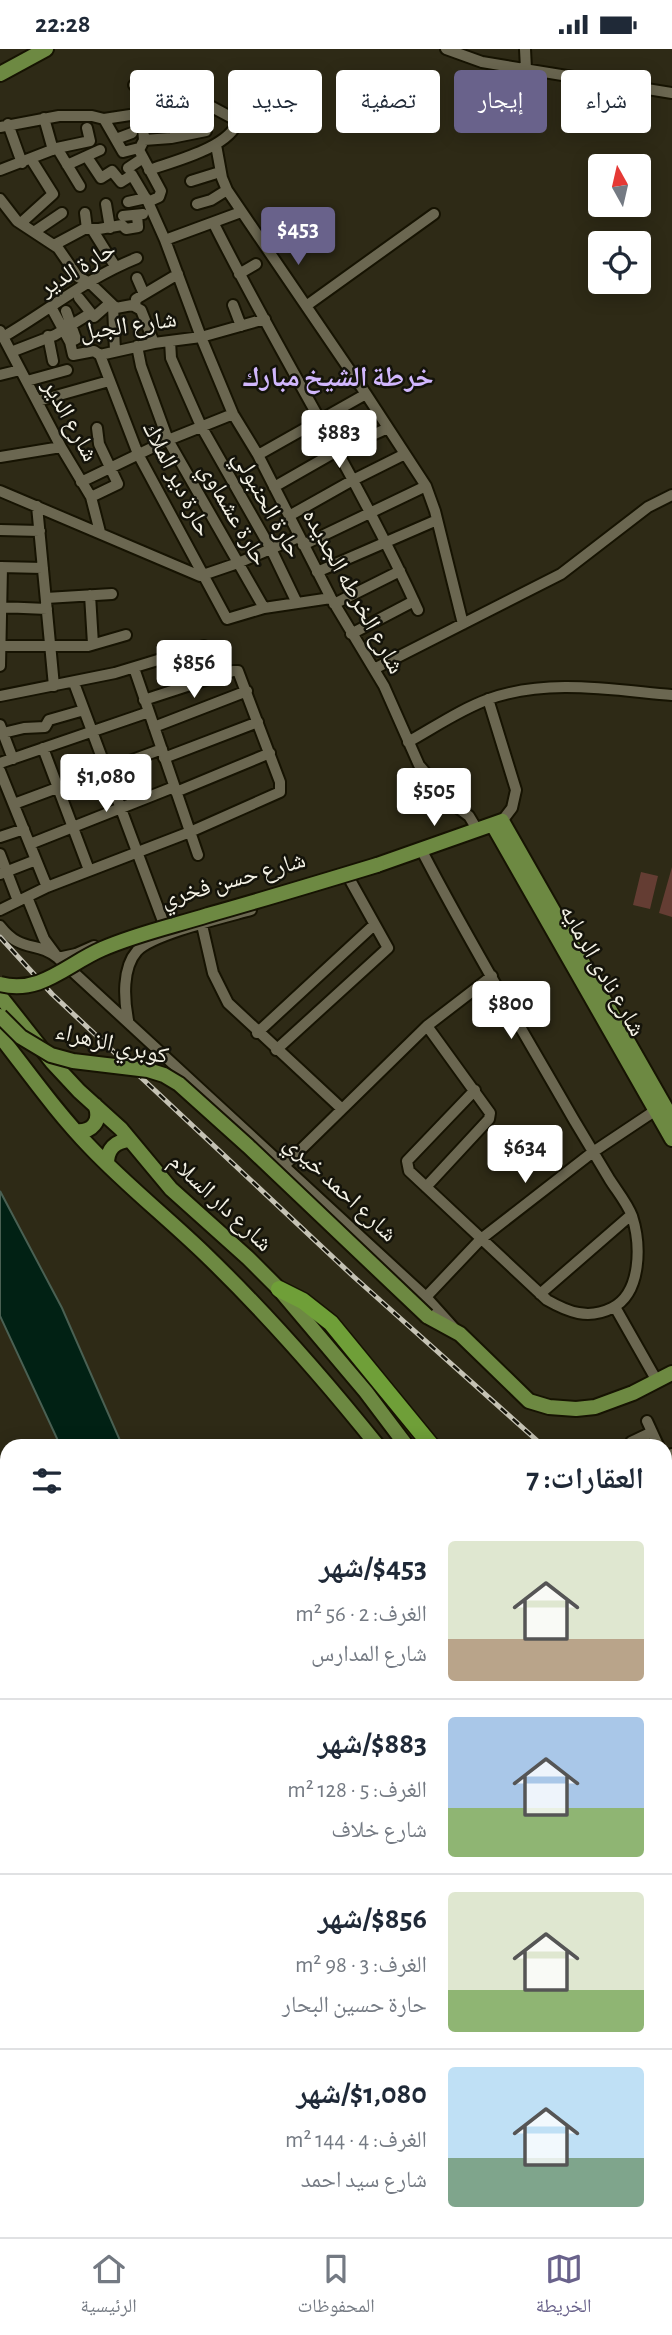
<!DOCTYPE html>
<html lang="ar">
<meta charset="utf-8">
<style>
body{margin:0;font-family:"Alegreya Sans","Noto Naskh Arabic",sans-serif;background:#f6f6f7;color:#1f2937;direction:rtl;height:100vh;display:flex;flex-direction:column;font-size:26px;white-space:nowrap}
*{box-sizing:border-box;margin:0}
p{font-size:23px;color:#747a83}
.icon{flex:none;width:38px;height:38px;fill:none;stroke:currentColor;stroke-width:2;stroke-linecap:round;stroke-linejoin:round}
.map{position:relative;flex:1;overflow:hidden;direction:ltr}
.sheet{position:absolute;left:0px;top:1390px;width:672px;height:800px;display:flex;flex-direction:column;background:#fff;border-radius:21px 21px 0 0;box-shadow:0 4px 18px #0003;direction:rtl}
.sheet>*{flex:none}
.guide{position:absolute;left:21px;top:21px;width:630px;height:63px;direction:rtl;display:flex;gap:14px}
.needle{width:46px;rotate:352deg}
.tools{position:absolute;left:588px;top:105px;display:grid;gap:14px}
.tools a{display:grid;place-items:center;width:63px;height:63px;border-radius:7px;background:#fff;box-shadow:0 4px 18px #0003;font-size:35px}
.price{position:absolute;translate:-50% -60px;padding:0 16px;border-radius:7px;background:#fff;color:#222;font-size:23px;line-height:46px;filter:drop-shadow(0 2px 4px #0008)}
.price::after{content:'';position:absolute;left:50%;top:42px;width:21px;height:16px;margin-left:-10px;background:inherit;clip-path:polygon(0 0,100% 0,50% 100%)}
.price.current{background:#69628b;color:#fff}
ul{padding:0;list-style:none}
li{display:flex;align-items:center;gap:21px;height:175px;padding:0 28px}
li+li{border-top:2px solid #e0e1e3}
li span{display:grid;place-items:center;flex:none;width:196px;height:140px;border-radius:7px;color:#555}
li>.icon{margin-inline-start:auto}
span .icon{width:84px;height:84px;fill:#fffc;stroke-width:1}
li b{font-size:30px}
h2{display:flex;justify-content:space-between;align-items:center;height:84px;padding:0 28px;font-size:30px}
.tag{padding:0 24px;border-radius:7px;background:#fff;box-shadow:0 4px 18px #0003;font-size:24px;line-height:63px}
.tag.current{background:#69628b;color:#fff}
.status{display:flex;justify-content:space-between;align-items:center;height:49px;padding:0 35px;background:#fff;direction:ltr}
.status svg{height:19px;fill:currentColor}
.menu{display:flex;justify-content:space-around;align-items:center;height:98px;border-top:2px solid #e0e1e3;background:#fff;font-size:19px;color:#747a83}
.menu a{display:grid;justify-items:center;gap:4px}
.menu .current{color:#69628b}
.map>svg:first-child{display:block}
.green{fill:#643d33}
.water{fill:#012114;stroke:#4a6053;stroke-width:2}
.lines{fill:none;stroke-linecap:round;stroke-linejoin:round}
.minor-casing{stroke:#161302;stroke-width:14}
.major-casing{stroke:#161302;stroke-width:18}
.highway-casing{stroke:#161302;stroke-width:19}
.minor{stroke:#6b6751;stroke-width:10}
.major{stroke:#6d8942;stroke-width:14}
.highway{stroke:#6f9f38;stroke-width:16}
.rail-casing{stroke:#c5c2b4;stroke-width:5}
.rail{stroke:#14130a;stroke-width:2.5;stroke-dasharray:8;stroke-linecap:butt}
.major-bridge-casing{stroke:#161302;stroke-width:18;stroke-linecap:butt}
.highway-bridge-casing{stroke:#161302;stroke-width:19;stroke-linecap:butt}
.major-bridge{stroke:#6d8942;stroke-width:14}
.highway-bridge{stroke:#6f9f38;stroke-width:16}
.labels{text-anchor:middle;stroke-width:5;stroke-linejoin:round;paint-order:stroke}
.street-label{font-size:24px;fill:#f4f2e6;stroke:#14130a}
.quarter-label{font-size:28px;font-weight:bold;fill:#d1b7fd;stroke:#14130a}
</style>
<div class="status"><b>22:28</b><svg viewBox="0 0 49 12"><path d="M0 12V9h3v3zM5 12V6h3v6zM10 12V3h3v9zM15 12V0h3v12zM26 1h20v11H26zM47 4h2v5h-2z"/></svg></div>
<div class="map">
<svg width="672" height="2188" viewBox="0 0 672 2188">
<rect width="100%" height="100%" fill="#2e2a16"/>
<path class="green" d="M672,818V868L659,864Z
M641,823L658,827L650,860L633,856Z"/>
<path class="water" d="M0,1142L62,1259L122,1396H60L0,1267Z"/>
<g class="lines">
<defs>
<path id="minor" d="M446,0L482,13L672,44
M525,0L526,20
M134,36L143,40L182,42L238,72C229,99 174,112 149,121
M142,65L144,91L139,101L161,142L159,148L148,153
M44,69L53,101
M104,70L123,103L139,99
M8,75L22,114
M0,78L59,67H92L104,70L163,61L194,60L208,55
M116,90L132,84
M144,91L171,89L206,82
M216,96L222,129L227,141L366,345L426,437L435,462L463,575
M57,99L80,137
M87,108L101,129L112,122L121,133L132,126L148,153L165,191L201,288L233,365L258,406L331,549L384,637L419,716L450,753L469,767L478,782
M67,116L100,101
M128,119L143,109
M0,121L57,99L90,92L87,79
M191,132L220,123
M0,150L17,172L58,199L78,228L90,234L116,259L132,256L141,261L154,294
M128,153L146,149
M106,155L110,179
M197,155L211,151L227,141
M85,164L87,180
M123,167L143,165
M21,174L53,145L31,110
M214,175C279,305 358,429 418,561
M92,180L115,217
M34,183L62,164
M165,191L241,163
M54,196L84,180H99L122,176L126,180L138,178L137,166
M239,225L256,215
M137,229L144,245
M79,249L91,264
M233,256L241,277
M113,257L115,302
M135,257L136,250L178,225
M306,257L434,165
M51,258L70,293L73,306L94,302L100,306L154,294L201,288L265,270
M66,262L76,290L70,293
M0,282L61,398L91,448L100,483
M48,287L53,312
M3,288C49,261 87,229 137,209
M170,292L171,309L201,377L271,500L297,554
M137,297L141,317L168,391L264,559
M11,303L55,286L91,264L94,268L110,254
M100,306L138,405L227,570L264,559L331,549
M0,326L20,321
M27,332L67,321
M38,352L109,332
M258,406L366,345
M0,408L61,398
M81,433L168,391L233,365
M274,438L337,402L388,379
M0,442L200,527L238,514L299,488
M91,448L118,435L99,395L97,379
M37,457L54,637
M289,467L353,431L405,405
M0,481L40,482
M303,496L426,437
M0,518L43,519
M317,523L437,471
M90,546L93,595
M46,549L112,545
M334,555L400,522
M0,558L47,560
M351,585L414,552
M0,597H88L126,586
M0,617L2,518
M134,619L198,806
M374,620L561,525L648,458L672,446
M74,634L167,883
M0,647L115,624L204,597
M488,650L516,741L512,759L502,772
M0,676L13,710
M154,678L247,642
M3,684L24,679L45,678L49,671L84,661
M408,693C435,678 461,660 489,650C547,629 613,641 672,646
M43,699L89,821
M164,709L258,673
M0,714L149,663
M0,722L47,838
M176,743L270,704
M14,755L162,700
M0,788L24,780
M30,795L174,738
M415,802H422C469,893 523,982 574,1071C586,1091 598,1111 610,1131C617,1142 627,1154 632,1167C641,1195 642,1244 612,1259C588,1271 568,1263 547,1251L409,1122L407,1112L475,1041
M0,805L18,852
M0,825L36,811
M27,848L44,890L58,909L426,1248L453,1278
M0,861L47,838L190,783L280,743V733L238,622H233L144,651
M202,876L213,924L228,954L342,1060
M0,877C22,905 36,891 58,909L76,905L94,897
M128,971C124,950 122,919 137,902C153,885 226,868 251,861
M257,984L374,876
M276,1001L388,899L350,831
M284,1117L427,977L492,927
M426,1138L489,1070L490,1064L427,977
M540,1245L631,1166
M426,1248L481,1190L593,1103L656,1061
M615,1258L657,1332
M647,1372L658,1396
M631,1393L652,1383
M665,1407L672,1405
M0,1423L7,1441
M0,1552L7,1550
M0,1645L7,1663
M0,1838L7,1835
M665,2037L672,2027
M260,2182L261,2188
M406,2182L410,2188
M568,2182L569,2188
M607,2182L610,2188
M631,2182L635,2188"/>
<path id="major" d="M0,25L46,0
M493,776L672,1090
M377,816L502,772L672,1070
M0,947L52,1013L79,1042L121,1080L171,1140L248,1209L279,1240L366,1343L406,1396
M0,987C29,1024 57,1064 90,1098C127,1137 169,1170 207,1207C268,1266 324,1330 377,1396
M75,1082C92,1084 102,1072 95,1056
M107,1115C107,1100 115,1092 130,1091
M427,1267L460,1285L529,1352L549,1358L576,1360L595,1358L633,1344L672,1324
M665,1818L672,1830
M665,1962L672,1966"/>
<path id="highway" d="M279,1240L303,1252L331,1274L431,1396
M665,1554L672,1551
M665,1581L672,1578
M665,1606L672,1603
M0,1648L7,1645
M665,1785L672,1796
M0,1848L7,1845
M0,1879L7,1875
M0,1903L7,1899
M0,1928L7,1949
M0,1987L7,2010
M0,2030L7,2060
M29,2182L30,2188
M46,2182L47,2188
M61,2182L62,2188"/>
</defs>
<use href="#minor" class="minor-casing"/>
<use href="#major" class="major-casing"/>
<use href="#highway" class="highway-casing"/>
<use href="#minor" class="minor"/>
<use href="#major" class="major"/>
<use href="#highway" class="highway"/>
<defs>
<path id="rail" d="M0,888L52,945L354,1228L542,1396
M665,1522L672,1528"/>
</defs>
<use href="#rail" class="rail-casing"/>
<use href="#rail" class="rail"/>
<defs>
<path id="major-bridge" d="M0,935C40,946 67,915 102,900C136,885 173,877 208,866C265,850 321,833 377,816
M0,967L21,988L51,1006L73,1012L148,1021L164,1026L179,1035L248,1097L427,1267"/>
<path id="highway-bridge" d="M665,1526L672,1522
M0,1931L7,1927"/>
</defs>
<use href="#major-bridge" class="major-bridge-casing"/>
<use href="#highway-bridge" class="highway-bridge-casing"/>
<use href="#major-bridge" class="major-bridge"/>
<use href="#highway-bridge" class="highway-bridge"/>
</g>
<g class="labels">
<g class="street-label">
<text transform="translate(77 219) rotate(-31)" y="8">حارة الدير</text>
<text transform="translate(128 276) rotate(-8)" y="8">شارع الجبل</text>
<text transform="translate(71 371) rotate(61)" y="8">شارع الدير</text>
<text transform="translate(178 430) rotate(63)" y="8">حارة دير الملاك</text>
<text transform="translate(268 455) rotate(61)" y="8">حارة الحنبولي</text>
<text transform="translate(234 465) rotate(60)" y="8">حارة عشماوي</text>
<text transform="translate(354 542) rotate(61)" y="8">شارع الخرطه الجديده</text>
<text transform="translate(233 830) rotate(-16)" y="8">شارع حسن فخري</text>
<text transform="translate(603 921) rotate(60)" y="8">شارع نادى الرمايه</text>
<text transform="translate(112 994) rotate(13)" y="8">كوبري الزهراء</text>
<text transform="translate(341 1139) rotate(43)" y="8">شارع احمد خيري</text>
<text transform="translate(221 1153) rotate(43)" y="8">شارع دار السلام</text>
</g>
<g class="quarter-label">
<text x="338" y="337">خرطة الشيخ مبارك</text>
</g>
</g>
</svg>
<div class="tools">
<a><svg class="needle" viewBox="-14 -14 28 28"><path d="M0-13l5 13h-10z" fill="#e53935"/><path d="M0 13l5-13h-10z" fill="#747a83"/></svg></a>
<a><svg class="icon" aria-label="locate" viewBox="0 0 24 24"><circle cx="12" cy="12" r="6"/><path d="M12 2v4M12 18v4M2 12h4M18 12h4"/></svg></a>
</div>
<b class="price current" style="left:298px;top:218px">$453</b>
<b class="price" style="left:339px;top:421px">$883</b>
<b class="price" style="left:194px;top:651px">$856</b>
<b class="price" style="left:106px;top:765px">$1,080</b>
<b class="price" style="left:434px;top:779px">$505</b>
<b class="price" style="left:511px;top:992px">$800</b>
<b class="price" style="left:525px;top:1136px">$634</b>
<div class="guide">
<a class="tag">شراء</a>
<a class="tag current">إيجار</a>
<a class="tag">تصفية</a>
<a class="tag">جديد</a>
<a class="tag">شقة</a>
</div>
<section class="sheet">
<h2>العقارات: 7<svg class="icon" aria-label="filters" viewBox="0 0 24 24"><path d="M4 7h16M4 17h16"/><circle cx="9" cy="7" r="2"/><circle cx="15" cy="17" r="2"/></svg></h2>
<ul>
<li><span style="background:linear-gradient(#dfe7d0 70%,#b9a48a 0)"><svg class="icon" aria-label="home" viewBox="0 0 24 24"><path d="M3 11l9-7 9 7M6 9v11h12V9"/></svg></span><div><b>$453/شهر</b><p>الغرف: 2 · 56 m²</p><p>شارع المدارس</p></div></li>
<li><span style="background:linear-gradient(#a9c7e8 65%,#8fb573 0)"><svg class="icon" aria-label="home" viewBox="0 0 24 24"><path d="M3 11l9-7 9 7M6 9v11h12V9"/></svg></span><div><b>$883/شهر</b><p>الغرف: 5 · 128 m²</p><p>شارع خلاف</p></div></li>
<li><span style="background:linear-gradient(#dfe7d0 70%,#8fb573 0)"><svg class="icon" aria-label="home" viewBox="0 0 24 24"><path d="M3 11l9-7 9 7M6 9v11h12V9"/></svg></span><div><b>$856/شهر</b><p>الغرف: 3 · 98 m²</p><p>حارة حسين البحار</p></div></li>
<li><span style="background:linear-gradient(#bfe0f5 65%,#7fa58c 0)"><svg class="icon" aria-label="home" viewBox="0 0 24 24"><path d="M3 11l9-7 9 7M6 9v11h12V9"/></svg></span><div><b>$1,080/شهر</b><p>الغرف: 4 · 144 m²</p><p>شارع سيد احمد</p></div></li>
</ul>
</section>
</div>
<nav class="menu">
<a class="current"><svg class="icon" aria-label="map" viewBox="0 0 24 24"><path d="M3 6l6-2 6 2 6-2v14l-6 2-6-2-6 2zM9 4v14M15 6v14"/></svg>الخريطة</a>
<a><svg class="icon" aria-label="saved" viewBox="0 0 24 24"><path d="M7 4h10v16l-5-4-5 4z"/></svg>المحفوظات</a>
<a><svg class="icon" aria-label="home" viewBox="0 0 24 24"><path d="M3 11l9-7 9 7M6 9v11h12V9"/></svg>الرئيسية</a>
</nav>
